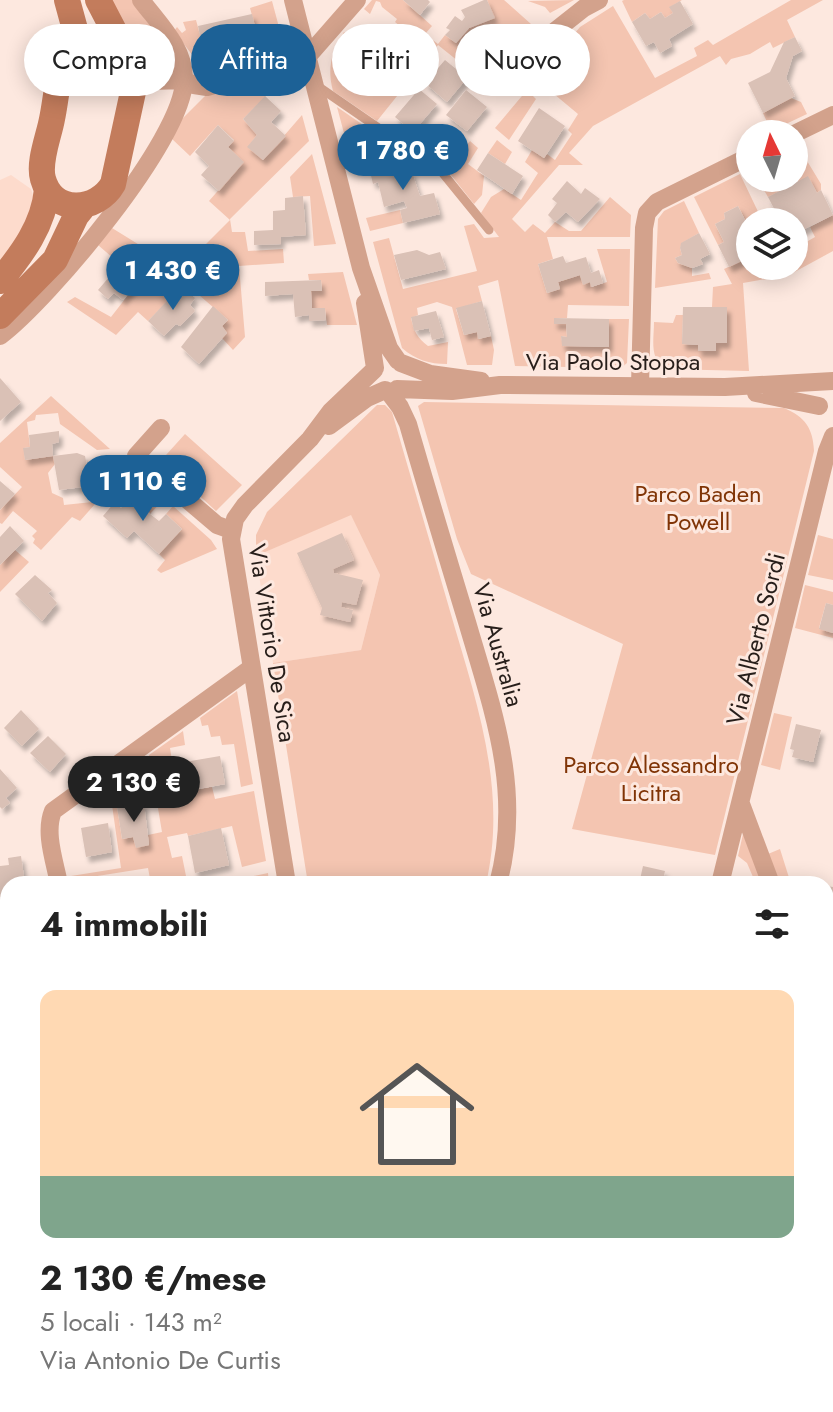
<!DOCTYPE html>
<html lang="it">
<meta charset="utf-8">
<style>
body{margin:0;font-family:Jost,sans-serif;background:#f2f2f2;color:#222;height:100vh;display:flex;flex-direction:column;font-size:30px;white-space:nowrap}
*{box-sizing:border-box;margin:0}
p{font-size:26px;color:#767676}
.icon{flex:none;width:44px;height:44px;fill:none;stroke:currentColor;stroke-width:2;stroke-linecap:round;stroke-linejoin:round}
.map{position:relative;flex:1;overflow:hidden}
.drawer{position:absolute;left:0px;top:876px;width:834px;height:536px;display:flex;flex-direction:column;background:#fff;border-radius:24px 24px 0 0;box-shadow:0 4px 20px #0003}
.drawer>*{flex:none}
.banner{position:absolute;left:24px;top:24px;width:786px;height:72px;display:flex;gap:16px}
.needle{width:52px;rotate:355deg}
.fabs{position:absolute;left:736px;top:120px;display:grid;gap:16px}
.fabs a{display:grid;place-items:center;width:72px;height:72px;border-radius:50%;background:#fff;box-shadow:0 4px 20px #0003;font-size:40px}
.price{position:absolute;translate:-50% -68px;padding:0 18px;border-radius:28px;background:#1c6196;color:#fff;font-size:26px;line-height:52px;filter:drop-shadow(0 2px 4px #0008)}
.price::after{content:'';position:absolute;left:50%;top:48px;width:24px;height:18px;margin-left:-12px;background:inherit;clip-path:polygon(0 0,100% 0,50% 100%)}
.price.selected{background:#222;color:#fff}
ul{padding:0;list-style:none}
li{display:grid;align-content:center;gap:16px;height:424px;padding:0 40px}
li+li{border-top:2px solid #e0e0e0}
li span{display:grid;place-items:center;height:248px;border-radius:16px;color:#555}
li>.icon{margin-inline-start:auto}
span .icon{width:144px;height:144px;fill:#fffc;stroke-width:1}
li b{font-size:34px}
h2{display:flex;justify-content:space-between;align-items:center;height:96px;padding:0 40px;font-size:34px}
.tag{padding:0 28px;border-radius:36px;background:#fff;box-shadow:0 4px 20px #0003;font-size:28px;line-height:72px}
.tag.selected{background:#1c6196;color:#fff}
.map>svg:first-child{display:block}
.built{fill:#fddbcc}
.green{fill:#f4c5b1}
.building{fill:#dac1b6;filter:url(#shadow)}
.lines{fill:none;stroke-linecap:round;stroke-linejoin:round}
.lane{stroke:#d3a28c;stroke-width:9}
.street{stroke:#d3a28c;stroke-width:18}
.secondary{stroke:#c37c5c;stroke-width:26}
.labels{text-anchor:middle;stroke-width:6;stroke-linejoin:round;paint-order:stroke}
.street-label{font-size:24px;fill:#271e1a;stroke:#fde8df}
.park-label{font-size:24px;fill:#803406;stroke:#fde8df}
</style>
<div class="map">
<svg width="833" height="1412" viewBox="0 0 833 1412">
<defs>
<filter id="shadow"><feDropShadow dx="3.5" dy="5.5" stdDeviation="2" flood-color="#0004"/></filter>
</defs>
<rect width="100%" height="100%" fill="#fde8df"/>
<path class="built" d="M0,172V180L11,175L31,189L36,205L0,265Z
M351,514L380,575L361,650L273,663L256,556Z"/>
<path class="green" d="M108,0H133L170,52L168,56C137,61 120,22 108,0Z
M372,0H403L432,26L425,34L438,44L445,35L456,43L469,28L494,18L487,0H504L531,24L483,49L468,69L438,45L377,121L333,91C327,69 331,52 344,32L374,57L369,64L365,61L351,80L373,94L392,70L398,75L411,58L406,53L412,45L408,40L411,35L395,22L397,19L382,7L380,2L376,1L370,14L364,9Z
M574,0L550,13L545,7L528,1Z
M624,0H682L670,7L673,13L665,18L661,12L650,19L645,13L632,22L622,1Z
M791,0H823L787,20L795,37L773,48L770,42L750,54L731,59L726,65L720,56L593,126L569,153L583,165H559L512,219L525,232L533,224L545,233L555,222L569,231H581L610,197L631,215L630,237H547L553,259L538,264L547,293L560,289L558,282L580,275L583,284L590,282L592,287L607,282L597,249H630L629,306L568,305L567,318H554L555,324H566L567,337L561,336L563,346L609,347V319H629L627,363L621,368L515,366L498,280L478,286L482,301L456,309L464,335L477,332L479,339L491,336L494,350L492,365H467L452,307L437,302L417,308L418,315L411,318C414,331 417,338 428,346L448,342L447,364C429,364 416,360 402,348L373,242L389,238L403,289L477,271L464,226L474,224L484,238L499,237L481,213L491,197L504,189L521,200L538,173L525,162L532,150L544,158L547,154L555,160L572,134L568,130L578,114L536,79L580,27L613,6L655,78L697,56L694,48L708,40L713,45Z
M272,1L287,57L265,63L250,8Z
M196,20L200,35L205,34L210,52L220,48V41L230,38L238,70L209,77L174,31L177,27L182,33L186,30L183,22Z
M291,71L243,119L257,135L248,147L263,160L302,115L309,141L230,219L232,232H245L248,251L283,249L284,263L239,266L245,337L233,350L222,338L227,333L222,326L228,320L185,283L148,321L138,312L116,335L67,302L75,297L111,317L139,281L136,275L141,268L113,258L98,245L112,228L180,270L230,220L209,201L243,162L228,147L234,140L218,125L190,156L171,138L180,121L206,95Z
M527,90L536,99L509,140L495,128Z
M791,98L801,102L807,114L771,131L763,113Z
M337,107L385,140L372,135L348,148Z
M497,140L512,152L505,164L488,153Z
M470,141L478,148L468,164L484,176L482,195L474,204L447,170Z
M798,146L821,184V190L817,193L808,177L768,197L757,178H794V148Z
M312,154L336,244L314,246L310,196L293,197L290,177Z
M740,174L763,222H750V230L738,206L724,213L725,219L715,224L724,242L718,245L694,197Z
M684,201L699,233L682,243L680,248L682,255L675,258L678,263L692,268V276L709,273L711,279L655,288L658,219L664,211Z
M400,210L403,223L370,231L366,218Z
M833,215V251L789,275L743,283L749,371L665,369C649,358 654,340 654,322L673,323L676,315H683L682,344L698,345L699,351H716V343H727V308L712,307L713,287L732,284L724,269L750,257V266H794V249L815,237L810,227Z
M343,272L357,325H327L325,309L312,308L311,291H322L321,280H309L308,274Z
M51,396L110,449L97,450L60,424L58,413L36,415L35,420L27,422L30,447L24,448L25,460L53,456L55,464L48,473L52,493L63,498L64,505L92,502V496L103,495L80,521L72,517L41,550L33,543L35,539L32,536L37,531L13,511L2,524L0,523V510L22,487L0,467V443Z
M424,402L784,408C805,417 813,428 814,451L715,855L572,829L623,644L471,574L457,539L418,406Z
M377,405H385L392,412C411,478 431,545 450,611C476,701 508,789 486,884H308L273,663L361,650L380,575L351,515L256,556V535L267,512Z
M185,434L242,485L216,511L166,465V455Z
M145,481L164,499L150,514L146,509L150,504L136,491Z
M173,506L211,540L217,549L161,573L157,570L165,560L159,554L182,529L166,514Z
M818,535L833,539V580L808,575Z
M15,550L29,562L0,592V565Z
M805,585L833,592V605L826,603L819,628L833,633V638L795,628Z
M237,691L253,784L241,787L234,744L222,745L220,736L211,737L208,725L202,726L200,718Z
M774,713L792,717L780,770L761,765Z
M183,731L185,745L170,748L177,793L212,787L215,799L254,791L266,861L242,867L232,826L188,836L187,833L167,837L172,858L182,856L187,881L151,884L148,868L72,880L71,876L121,868L109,784L132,767L144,784L147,802L117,807L122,839L133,837L136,847L149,845L148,835L162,832L149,755Z
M743,834L764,884H756L747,863L738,856Z
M780,849L791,884H778L768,854Z
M268,873L269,884H216Z"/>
<path class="building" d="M403,0H428L430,2L420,15Z
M484,0H487L495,18L469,28L456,43L445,35L450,30L446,28L455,16L462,21L465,17L461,10Z
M680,1L693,24L669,39L672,46L660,53L654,42L646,46L632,22L645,13L650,19L661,12L665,18L673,13L669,7Z
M252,14L259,43L242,46L240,36L220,41V48L209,52L205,34L200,36L198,26Z
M388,28L405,42L370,86L355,74L365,60L369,64L374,57L359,45L373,29L382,35Z
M795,37L802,51L793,56L786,78L795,96L763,113L748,83L770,72L784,42Z
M445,60L467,78L447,102L425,83Z
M419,89L437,104L413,132L395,117Z
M466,90L487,107L467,131L446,115Z
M265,96L281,111L271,122L286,136L263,160L247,147L257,135L243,119Z
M539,108L565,126L544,158L518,141Z
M218,125L234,141L228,147L244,162L219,191L201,175L209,166L195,152Z
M488,153L523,176L512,194L477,170Z
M398,159L401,175L412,172L420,196L434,193L440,214L403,223L400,210L407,208L404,201L384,207L378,182L373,184L369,167Z
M808,176L817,193L821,190L833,215L794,234V222H777L774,218L778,216L768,197Z
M567,181L581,194L585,188L600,199L578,222L566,212L555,222L548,215L557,203L552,199Z
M303,196L306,235L281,237V244L254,245V231L273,230V211L285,210V198Z
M738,206L750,230V257L729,267L718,245L724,242L715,224L725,219L724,213Z
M699,233L710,254L700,259L703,264L692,268L678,263L675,258L682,255L680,248L681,243Z
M119,250L142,268L136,275L139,281L123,300L114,293L108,299L98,290L116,269L109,263Z
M417,250L429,255L440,252L446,269L401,280L394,255Z
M563,256L566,263L586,257L591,273L599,270L603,283L591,287L590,282L583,285L580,275L558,282L560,289L547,293L538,264Z
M321,280L322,291H311L312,308H325L326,320L309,321V315L295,317L293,294L265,296V282Z
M181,286L195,298L190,305L195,311L180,326L176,324L164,336L148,321Z
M482,301L491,336L478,339L477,332L464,335L456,308Z
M213,306L228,320L222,326L227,333L199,364L181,347Z
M683,307H727V343H716V351H698V345L682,344Z
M436,311L444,337L432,340L429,328L414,331L411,317Z
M554,318L609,319V347L562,346L561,336L567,337L566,324H554Z
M0,378L21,402L0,421Z
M59,431V442L52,444L53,456L25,460L23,448L30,447L29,435Z
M77,453L85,456L91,486L59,490L53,456Z
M0,481L15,494L0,510Z
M136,491L150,505L146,509L150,514L159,521L166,514L182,529L159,554L134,531L127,538L103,516L115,502L121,508Z
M10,526L24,541L0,565V537Z
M342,533L354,560L333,569L334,573L363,580L356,605L342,602L341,607L353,610L350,622L320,615L322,608L297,553Z
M35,575L52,590L48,593L57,603L42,621L15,594Z
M826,603L833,605V633L819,629Z
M21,710L39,729L22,746L4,728Z
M796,724L821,730L813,762L792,757L794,750L790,749Z
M48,736L66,754L50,772L30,753Z
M220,756L225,784L177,793L173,764Z
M0,769L17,788L6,798L10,803L2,809L0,807Z
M144,803L149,845L136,848L133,837L122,839L117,807Z
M108,823L112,852L86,857L81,828Z
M221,828L229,865L195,873L188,836Z
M21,856L25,884H8V895L0,897V866L9,865L8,858Z
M643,866L665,871L662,884H639Z
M826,886L833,887L832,923L826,922Z
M8,928V954L0,956V929Z
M8,1007V1032L1,1033L0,1008Z
M0,1188L8,1224V1239L0,1241Z
M444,1404H461L473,1408L471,1412H441Z
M507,1404H512L535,1412H504Z"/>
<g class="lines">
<path class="lane" d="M316,85L441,171L489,230"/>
<path class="street" d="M293,0L361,268L389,348L398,361
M130,56L185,80L151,81L133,90
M507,69L584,8L599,0
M185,80L194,85L207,87L289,64L308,56L357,0
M794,134L833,115
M365,303L375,368
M0,336C48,300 184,139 184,80C185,48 159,24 141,0
M401,363L430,374L481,381
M640,386L644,228L647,213L657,202L750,156
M397,389L452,391L500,385L725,387L833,381
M388,391L400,407L408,424C427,490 447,556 467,622C493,711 523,791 498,884
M756,393L819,406
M329,426L367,398L385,390
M161,428L136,456L217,525L231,530
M741,804L771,884
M59,884C55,862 44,833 53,811L251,668
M287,884L231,539L235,519L245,505L310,439L331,411L374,370
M720,884L827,451L833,436
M826,1065L833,1122
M147,1404L149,1412
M322,1412L325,1404
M576,1412L578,1404"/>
<path class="secondary" d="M67,0L79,44
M98,0L123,48L130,56L136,78L113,184C97,212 53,215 43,179C38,162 49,136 52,119C56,101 57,76 65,59C76,35 104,36 123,48
M0,281C22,254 44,225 47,189
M0,316L55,260L76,216L84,206"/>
</g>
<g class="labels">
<g class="street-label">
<text x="613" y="370">Via Paolo Stoppa</text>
<text transform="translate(756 639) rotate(-76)" y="8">Via Alberto Sordi</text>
<text transform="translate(272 643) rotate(81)" y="8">Via Vittorio De Sica</text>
<text transform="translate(498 645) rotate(74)" y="8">Via Australia</text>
</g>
<g class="park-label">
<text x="698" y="502">Parco Baden<tspan x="698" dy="28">Powell</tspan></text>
<text x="651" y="773">Parco Alessandro<tspan x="651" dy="28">Licitra</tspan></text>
</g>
</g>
</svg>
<div class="fabs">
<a><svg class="needle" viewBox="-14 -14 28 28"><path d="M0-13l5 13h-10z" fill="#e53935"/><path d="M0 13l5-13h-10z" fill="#767676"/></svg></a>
<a><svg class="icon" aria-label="layers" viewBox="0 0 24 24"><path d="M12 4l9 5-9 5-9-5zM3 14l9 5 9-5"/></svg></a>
</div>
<b class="price" style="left:403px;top:192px">1 780 €</b>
<b class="price" style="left:173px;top:312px">1 430 €</b>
<b class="price" style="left:143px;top:523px">1 110 €</b>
<b class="price selected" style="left:134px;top:824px">2 130 €</b>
<div class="banner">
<a class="tag">Compra</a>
<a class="tag selected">Affitta</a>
<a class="tag">Filtri</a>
<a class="tag">Nuovo</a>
</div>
<section class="drawer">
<h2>4 immobili<svg class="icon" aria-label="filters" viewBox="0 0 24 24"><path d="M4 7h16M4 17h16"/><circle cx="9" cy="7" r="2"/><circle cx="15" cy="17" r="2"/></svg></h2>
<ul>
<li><span style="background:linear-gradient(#ffd9b3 75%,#7fa58c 0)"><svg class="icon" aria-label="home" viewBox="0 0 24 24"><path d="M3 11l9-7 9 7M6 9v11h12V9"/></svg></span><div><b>2 130 €/mese</b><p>5 locali · 143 m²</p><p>Via Antonio De Curtis</p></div></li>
</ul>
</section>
</div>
